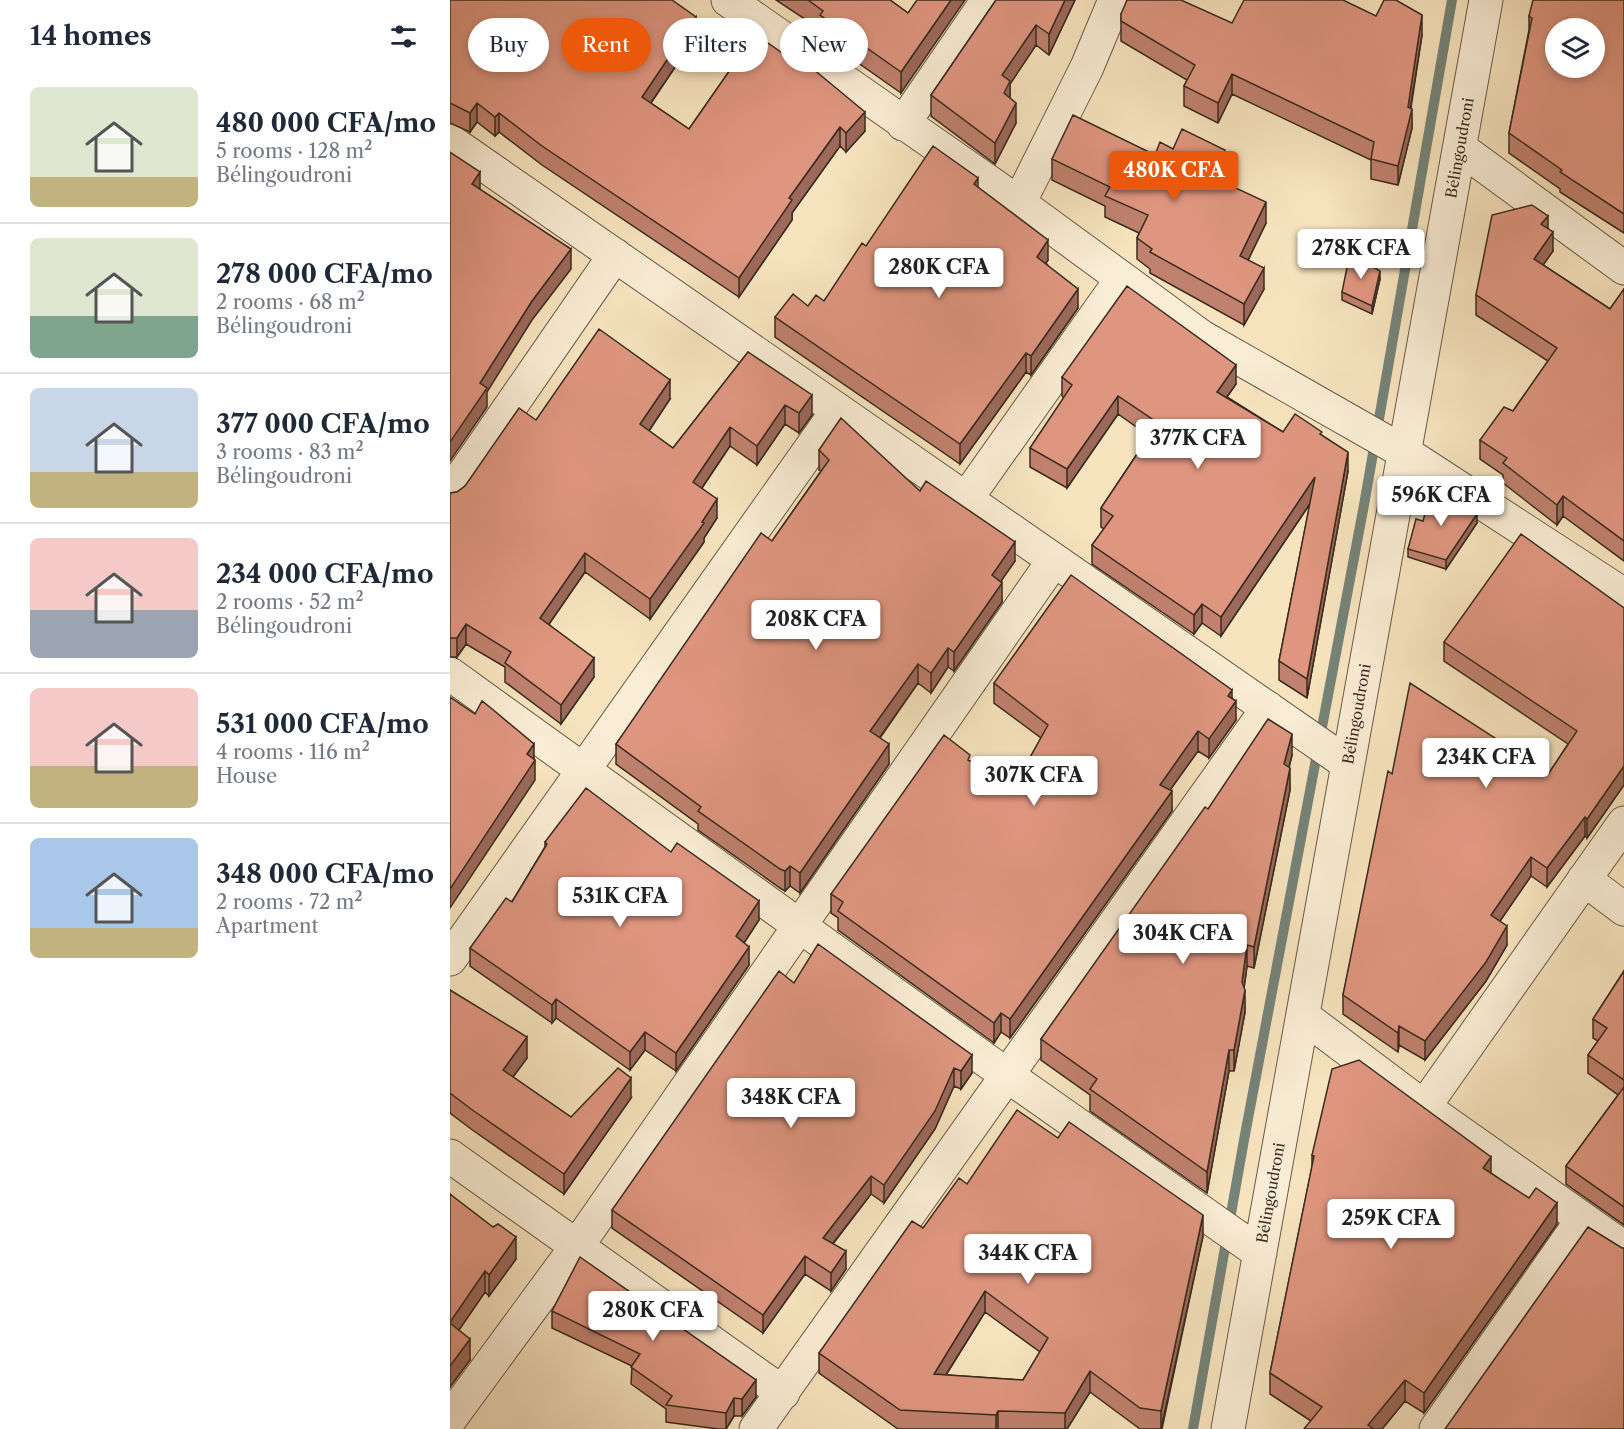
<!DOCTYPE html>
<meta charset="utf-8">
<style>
body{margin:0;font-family:"Libre Caslon Text",serif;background:#f2f2f3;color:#1f2937;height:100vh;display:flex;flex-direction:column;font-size:22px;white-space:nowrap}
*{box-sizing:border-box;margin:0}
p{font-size:20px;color:#747a83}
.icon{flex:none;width:33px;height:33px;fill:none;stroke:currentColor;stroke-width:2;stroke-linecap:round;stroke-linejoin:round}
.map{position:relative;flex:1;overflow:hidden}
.sheet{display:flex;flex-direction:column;background:#fff;width:450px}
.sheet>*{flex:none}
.guide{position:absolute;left:18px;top:18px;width:570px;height:54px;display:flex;gap:12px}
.tools{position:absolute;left:1095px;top:18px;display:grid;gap:12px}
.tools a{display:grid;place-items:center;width:60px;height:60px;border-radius:50%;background:#fff;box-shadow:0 3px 9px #0003;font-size:30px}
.price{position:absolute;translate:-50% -51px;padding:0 14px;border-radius:6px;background:#fff;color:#222;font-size:20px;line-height:39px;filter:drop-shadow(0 2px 3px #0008)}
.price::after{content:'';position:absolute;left:50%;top:36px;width:18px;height:14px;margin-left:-9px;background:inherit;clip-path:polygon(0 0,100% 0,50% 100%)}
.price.active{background:#ea580c;color:#fff}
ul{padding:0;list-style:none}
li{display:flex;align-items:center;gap:18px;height:150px;padding:0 30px}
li+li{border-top:2px solid #e0e1e3}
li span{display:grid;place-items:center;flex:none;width:168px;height:120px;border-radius:9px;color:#555}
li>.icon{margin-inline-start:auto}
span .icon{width:72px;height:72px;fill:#fffc;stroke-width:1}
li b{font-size:26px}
h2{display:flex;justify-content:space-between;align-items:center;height:72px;padding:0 30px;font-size:26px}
.tag{padding:0 21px;border-radius:27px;background:#fff;box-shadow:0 3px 9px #0003;font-size:21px;line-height:54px}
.tag.active{background:#ea580c;color:#fff}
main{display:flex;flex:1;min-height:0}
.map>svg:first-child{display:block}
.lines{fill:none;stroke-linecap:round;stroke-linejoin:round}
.stream{stroke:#758378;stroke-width:10}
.minor-casing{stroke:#695947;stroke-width:35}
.minor{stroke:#faedd5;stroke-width:33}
.wall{fill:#c0816e;stroke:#3a2b1f;stroke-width:1.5;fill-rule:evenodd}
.shaded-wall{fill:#9c695a;stroke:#3a2b1f;stroke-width:1.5}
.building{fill:#df9680;stroke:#3a2b1f;stroke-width:1.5;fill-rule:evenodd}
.labels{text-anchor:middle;stroke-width:4.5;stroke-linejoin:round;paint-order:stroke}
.street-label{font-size:15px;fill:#3a2b1f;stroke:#faedd5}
</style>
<main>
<section class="sheet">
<h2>14 homes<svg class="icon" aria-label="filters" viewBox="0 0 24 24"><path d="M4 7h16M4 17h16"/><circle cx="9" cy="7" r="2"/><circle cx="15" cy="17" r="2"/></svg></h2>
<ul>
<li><span style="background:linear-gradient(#dfe7d0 75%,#c2b280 0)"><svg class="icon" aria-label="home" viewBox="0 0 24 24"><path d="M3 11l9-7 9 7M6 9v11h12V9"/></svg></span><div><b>480 000 CFA/mo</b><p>5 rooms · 128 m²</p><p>Bélingoudroni</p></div></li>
<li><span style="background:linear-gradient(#dfe7d0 65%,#7fa58c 0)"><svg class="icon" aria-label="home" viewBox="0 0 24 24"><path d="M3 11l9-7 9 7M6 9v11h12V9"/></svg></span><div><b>278 000 CFA/mo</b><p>2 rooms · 68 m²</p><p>Bélingoudroni</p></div></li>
<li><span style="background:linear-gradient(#c9d6e8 70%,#c2b280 0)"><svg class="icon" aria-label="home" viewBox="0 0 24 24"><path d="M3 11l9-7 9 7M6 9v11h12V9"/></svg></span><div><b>377 000 CFA/mo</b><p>3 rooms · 83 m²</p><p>Bélingoudroni</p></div></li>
<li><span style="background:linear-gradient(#f6c9c9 60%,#9aa5b1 0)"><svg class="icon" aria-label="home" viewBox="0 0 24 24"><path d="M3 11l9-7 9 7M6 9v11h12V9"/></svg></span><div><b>234 000 CFA/mo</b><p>2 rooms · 52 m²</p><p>Bélingoudroni</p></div></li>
<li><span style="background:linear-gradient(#f6c9c9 65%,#c2b280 0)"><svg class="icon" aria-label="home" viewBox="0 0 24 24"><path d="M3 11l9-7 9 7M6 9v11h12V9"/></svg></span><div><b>531 000 CFA/mo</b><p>4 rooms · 116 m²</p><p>House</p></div></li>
<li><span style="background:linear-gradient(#a9c7e8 75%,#c2b280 0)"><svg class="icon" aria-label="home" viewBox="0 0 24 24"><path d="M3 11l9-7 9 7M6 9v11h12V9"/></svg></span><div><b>348 000 CFA/mo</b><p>2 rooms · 72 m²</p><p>Apartment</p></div></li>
</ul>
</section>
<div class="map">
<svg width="1174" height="1429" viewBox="0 0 1174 1429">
<rect width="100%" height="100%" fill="#f7e4bf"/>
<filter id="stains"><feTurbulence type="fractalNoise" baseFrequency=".00333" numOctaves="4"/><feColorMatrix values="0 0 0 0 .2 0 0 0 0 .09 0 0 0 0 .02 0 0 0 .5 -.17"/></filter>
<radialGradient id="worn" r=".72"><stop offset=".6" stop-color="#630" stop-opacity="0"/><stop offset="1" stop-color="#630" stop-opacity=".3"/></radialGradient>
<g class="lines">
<path class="stream" d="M743,1429L794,1140L914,505L1002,0"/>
<defs>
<path id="minor" d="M278,0L569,203L752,337L954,452L1174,595
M453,124L538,0
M0,141L898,764
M1010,148L1174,268
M569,203L637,67L665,0
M0,494L165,255
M516,499L671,280
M0,674L558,1076L810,1253
M1134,879L1174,909
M0,959L388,410
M853,1016L974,1107L1174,1248
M974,1107L1174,823
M0,1156L333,1393
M0,1419L127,1246L604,560
M306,1429L818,708
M778,1429L1036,0
M986,1429L1133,1219"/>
</defs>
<use href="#minor" class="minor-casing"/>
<use href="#minor" class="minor"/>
</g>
<path class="wall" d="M0,0L246,36L201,103L239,129L305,34L415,131L396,152L390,146L342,213V220L289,297L92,165L49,132L45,136L27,122L20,132L0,123Z
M326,0H440L458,13L451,93L370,36V29Z
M546,0H625L599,55L586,45L560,84V98L566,123L545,164L481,116V95Z
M1174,0V233L1110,192V189L1059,153V133L1079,30V16Z
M671,14L782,23L926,16L972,35L961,108L962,128L948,185L921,179V160L782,94L768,123L734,106V86L737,80L671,41Z
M723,149L775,171L770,181L816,223L798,260L814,289L794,325L700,273V269L687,259V238L689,233L655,217V206L602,180V159L705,155Z
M528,187L598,260L596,263L628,308L581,375L576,372L510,464L325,337V317L374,301L416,246Z
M1098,228L1103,251L1093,265L1160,309L1174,289V561L1113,516L1107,525L1053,483V475L1030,459V440L1063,411L1098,361L1026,315V295Z
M930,279L922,314L892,300V292Z
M298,352L362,415L349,433L335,424L307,465L280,446L252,488L267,518L254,538V542L200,619L135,572L99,624L144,677L111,724L55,682V667L16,644L7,657H0V493L7,492L15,486L86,420L220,399L199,431L223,448Z
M612,377L786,384L777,397L833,432L872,436L898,471L857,698L829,680V661L860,504L771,636L752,623L744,634L642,564V545L654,529L651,527V508L699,436L668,414L617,488L580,467V448L614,398L612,396Z
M369,450L470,491L565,561L550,582L552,602L504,671L498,667L481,693L468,683L430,738L439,764L350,893L340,886L335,891L330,888L248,830V824L166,764V744L322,541L371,471L369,470Z
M973,521L1027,523L996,569L958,557V549Z
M1174,608V785L1137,838L1135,836L1097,887L1081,876L1050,921L1057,945L1036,981L975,1060L949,1045L948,1052L893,1014V995L942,774L1099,773L1118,744L994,661V642Z
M544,683L782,698L786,720L759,758L748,751L720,790L722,811L560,1038L551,1032L544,1043L388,930V918L381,913V894L520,761L563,788L591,738L544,703Z
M842,755L839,768L840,790L804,968L797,966L794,988L795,1012L784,1071H779L757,1193L640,1111V1095L591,1060V1039L758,809Z
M95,842L309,920L294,943L299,965L226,1071L195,1050L180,1070L106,1018L102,1023L20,966V948L62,902L95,847Z
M1174,971V1225L1116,1184V1166L1168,1095L1138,1073V1055L1148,1041L1143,1038V1019Z
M344,983L522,1073L511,1089L504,1086L485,1129L434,1203L421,1194L383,1244L396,1269L381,1291L355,1274L313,1333L162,1228V1210Z
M0,990L77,1058L63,1077L121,1117L181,1098L114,1194L21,1129L0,1113Z
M862,1155L1041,1173L1107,1224L974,1413L955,1401L932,1429H854L861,1421L820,1394V1373L862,1167Z
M517,1184L753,1236L712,1429H690L640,1392L617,1429H448L369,1373V1353L473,1228ZM535,1312L590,1352L573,1380L496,1375Z
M0,1194L66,1259L39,1296L35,1292L9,1330L20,1360L0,1387Z
M102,1311L306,1397L292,1416H284L276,1429H268L216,1422V1409L181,1384L182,1366L102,1328Z"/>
<path class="shaded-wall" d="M501,0H515L451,93V72Z
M615,0H625L599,55V34Z
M972,15V35L958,122L962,109V128L948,185V166Z
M246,17V36L192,116V97Z
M586,25V45L560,84V102L554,114L552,75Z
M782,74V94L768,123V103Z
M27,103V122L20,132V113Z
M566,103V123L545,164V143Z
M415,112V131L396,152V133Z
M49,113V132L45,136V117Z
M390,127V146L342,213V220L289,297V278L339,198Z
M775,150V171L762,198V177Z
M30,172V191L22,184Z
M528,178V197L524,184Z
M816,202V223L790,277V256Z
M1098,216V236L1091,224Z
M1103,232V251L1084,278V259Z
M598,240V260L587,276V257Z
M121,249V269L82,320L37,392V407L0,461V442L30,383L82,301Z
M814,268V289L794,325V304Z
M930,271V279L922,314V306Z
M628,289V308L581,375V356Z
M576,353V372L510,464V444Z
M786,365V384L767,411V392Z
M220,380V399L190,444V424Z
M362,395V415L349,433V413Z
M668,396V414L617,488V469Z
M335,405V424L307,465V446Z
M280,427V446L243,501V482Z
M898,452V471L857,698V679Z
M865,477V496L771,636V617Z
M1113,496V516L1107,525V505Z
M267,499V518L254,538V542L200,619V599Z
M1027,514V523L996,569V560Z
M565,542V561L542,594V575Z
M135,553V572L90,637V618Z
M552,583V602L504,671V652Z
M752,604V623L744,634V615Z
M16,624V644L7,657V638Z
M498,648V667L481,693V673Z
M144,658V677L111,724V705Z
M468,664V683L420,751V731Z
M782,690V707L786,701V720L759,758V739L778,696Z
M748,731V751L710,804V785Z
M842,734V755L834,786V764Z
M84,744V762L85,760V780L0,908V889L77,754Z
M439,744V764L350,893V873Z
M1174,766V785L1137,838V819Z
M840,768V790L804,968V947Z
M722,791V811L560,1038V1019Z
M1135,817V836L1097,887V868Z
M1081,857V876L1041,934V915Z
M340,866V886L335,891V871Z
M309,901V920L286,955V936Z
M1057,926V945L1036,981L975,1060V1041Z
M797,945V966L792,1003V982Z
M299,947V965L226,1071V1053Z
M795,990V1012L784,1071V1050Z
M106,999V1018L102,1023V1005Z
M551,1013V1032L544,1043V1023Z
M949,1026V1045L948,1052V1033Z
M195,1032V1050L180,1070V1052Z
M77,1037V1058L53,1090V1070Z
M779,1050V1071L757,1193V1172Z
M522,1055V1073L511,1089V1071Z
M504,1068V1086L485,1129L434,1203V1185Z
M181,1078V1098L114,1194V1174Z
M1041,1157V1177L1033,1168Z
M421,1176V1194L373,1256V1238Z
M1107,1203V1224L974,1413V1393Z
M753,1215V1236L711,1429V1411Z
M66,1237V1259L39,1296V1275Z
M396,1251V1269L381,1291V1273Z
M355,1256V1274L313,1333V1315Z
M35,1271V1292L0,1343V1322Z
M535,1291V1312L484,1394V1374Z
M20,1339V1360L0,1387V1366Z
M640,1371V1392L617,1429H615V1413Z
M306,1380V1397L292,1416V1399Z
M955,1380V1401L932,1429H918V1425Z
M284,1398V1416L276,1429V1413Z
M548,1411V1429H546V1415Z"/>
<path class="building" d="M0,0H222L246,17L192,97L239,129L305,34L341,59L345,54L415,112L396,133L390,127L339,198L342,200L289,278L92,146L49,113L45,117L27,103L20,113L0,103Z
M358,0H440L458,13L467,0H501L451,72L370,15L373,11Z
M546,0H615L599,34L586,25L552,75L560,81L554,93L566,103L545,143L481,95Z
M677,0H731L782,23L794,0H893L926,16L934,0H946L972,15L958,107L962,109L948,166L921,159L924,142L782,74L768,103L734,86L745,65L671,21V14Z
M1083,0H1174V214L1110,172L1112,170L1059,133L1082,18L1079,16ZM1106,28H1144V68H1106Z
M623,115L705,155L710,142L723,149L732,129L775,150L762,177L816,202L790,256L814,268L794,304L700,252L702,249L687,238L698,215L655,196L660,187L602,159Z
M483,146L528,178L524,184L598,240L587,257L628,289L581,356L576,353L510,444L325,317L343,294L358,306L366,295L374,301L412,243L416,246Z
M0,152L30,172L22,184L121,249L82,301L30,383L37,388L0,442Z
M1082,205L1098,216L1091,224L1103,232L1084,259L1160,309L1174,289V541L1113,496L1107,505L1053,463L1057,458L1030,440L1054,407L1063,411L1107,348L1026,295L1042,215Z
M900,253L930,271L922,306L892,292Z
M677,286L786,365L767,392L833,432L845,414L872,432L870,434L898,452L857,679L829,661L865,477L771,617L752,604L744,615L642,545L663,516L651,508L708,423L668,396L617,469L580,448L622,385L612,377Z
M149,329L220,380L190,424L223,448L298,352L362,395L349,413L335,405L307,446L280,427L243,482L267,499L252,522L254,523L200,599L135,553L90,618L144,658L111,705L55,663L61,652L16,624L7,638H0V493L7,492L15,486L69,408L86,420Z
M391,418L470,491L476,481L565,542L542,575L552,583L504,652L498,648L481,673L468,664L420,731L439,744L350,873L340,866L335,871L330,869L248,811L251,807L166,744L311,533L322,541L379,460L369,450Z
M982,489L1027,514L996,560L958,549L966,519L973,521Z
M1071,534L1174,608V766L1137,819L1135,817L1097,868L1081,857L1041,915L1057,926L1036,962L975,1041L949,1026L948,1033L893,995L938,771L942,774L960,683L1099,773L1127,731L994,642Z
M621,575L782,690L778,696L786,701L759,739L748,731L710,785L722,791L560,1019L551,1013L544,1023L388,911L393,902L381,894L494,735L520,755L518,760L563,788L598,725L544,683Z
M0,697L25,714L32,701L41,708L84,744L77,754L85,760L0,889Z
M818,719L842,734L834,764L840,768L804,947L797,945L792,982L795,990L784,1050H779L757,1172L640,1089L647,1079L591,1039L755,807L758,809Z
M136,788L221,852L227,843L309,901L286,936L299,947L226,1053L195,1032L180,1052L106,999L102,1005L20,948L56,898L62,902L97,844L95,842Z
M368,944L522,1055L511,1071L504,1068L485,1111L434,1185L421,1176L373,1238L396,1251L381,1273L355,1256L313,1315L162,1210L329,971L344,983Z
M1174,971V1080L1138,1055L1157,1028L1143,1019Z
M0,990L77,1037L53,1070L121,1117L168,1068L181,1078L114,1174L21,1109L0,1093Z
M909,1060L1041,1157L1033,1168L1079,1198L1086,1188L1107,1203L974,1393L955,1380L918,1425L924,1429H854L872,1407L820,1373L864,1156L862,1155L882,1069Z
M1174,1087V1207L1116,1166Z
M567,1110L608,1138L619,1122L753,1215L711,1411L690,1408L640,1371L615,1413L548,1411L546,1415L450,1410L369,1353L462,1221L473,1228L509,1178L517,1184ZM535,1291L598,1338L573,1380L484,1374Z
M0,1194L43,1227L48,1224L66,1237L39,1275L35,1271L0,1322Z
M1138,1227L1172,1248H1174V1429H995Z
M130,1257L306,1380L292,1399L284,1398L276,1413L216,1405L222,1396L181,1367L190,1354L102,1311Z
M0,1323L20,1339L0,1366Z"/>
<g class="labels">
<g class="street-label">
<text transform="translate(1010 148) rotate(-80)" y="5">Bélingoudroni</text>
<text transform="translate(907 714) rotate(-80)" y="5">Bélingoudroni</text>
<text transform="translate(821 1193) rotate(-80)" y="5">Bélingoudroni</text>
</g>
</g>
<rect width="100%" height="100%" filter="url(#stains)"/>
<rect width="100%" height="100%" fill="url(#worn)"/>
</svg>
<div class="tools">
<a><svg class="icon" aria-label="layers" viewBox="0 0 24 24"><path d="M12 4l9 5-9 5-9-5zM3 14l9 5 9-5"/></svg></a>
</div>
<b class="price active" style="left:724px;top:202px">480K CFA</b>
<b class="price" style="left:911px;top:280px">278K CFA</b>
<b class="price" style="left:489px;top:299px">280K CFA</b>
<b class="price" style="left:748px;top:470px">377K CFA</b>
<b class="price" style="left:991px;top:527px">596K CFA</b>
<b class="price" style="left:366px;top:651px">208K CFA</b>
<b class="price" style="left:1036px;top:789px">234K CFA</b>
<b class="price" style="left:584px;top:807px">307K CFA</b>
<b class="price" style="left:170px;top:928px">531K CFA</b>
<b class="price" style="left:733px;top:965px">304K CFA</b>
<b class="price" style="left:341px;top:1129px">348K CFA</b>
<b class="price" style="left:941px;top:1250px">259K CFA</b>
<b class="price" style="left:578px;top:1285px">344K CFA</b>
<b class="price" style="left:203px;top:1342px">280K CFA</b>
<div class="guide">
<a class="tag">Buy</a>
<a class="tag active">Rent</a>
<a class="tag">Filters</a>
<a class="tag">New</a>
</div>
</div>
</main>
